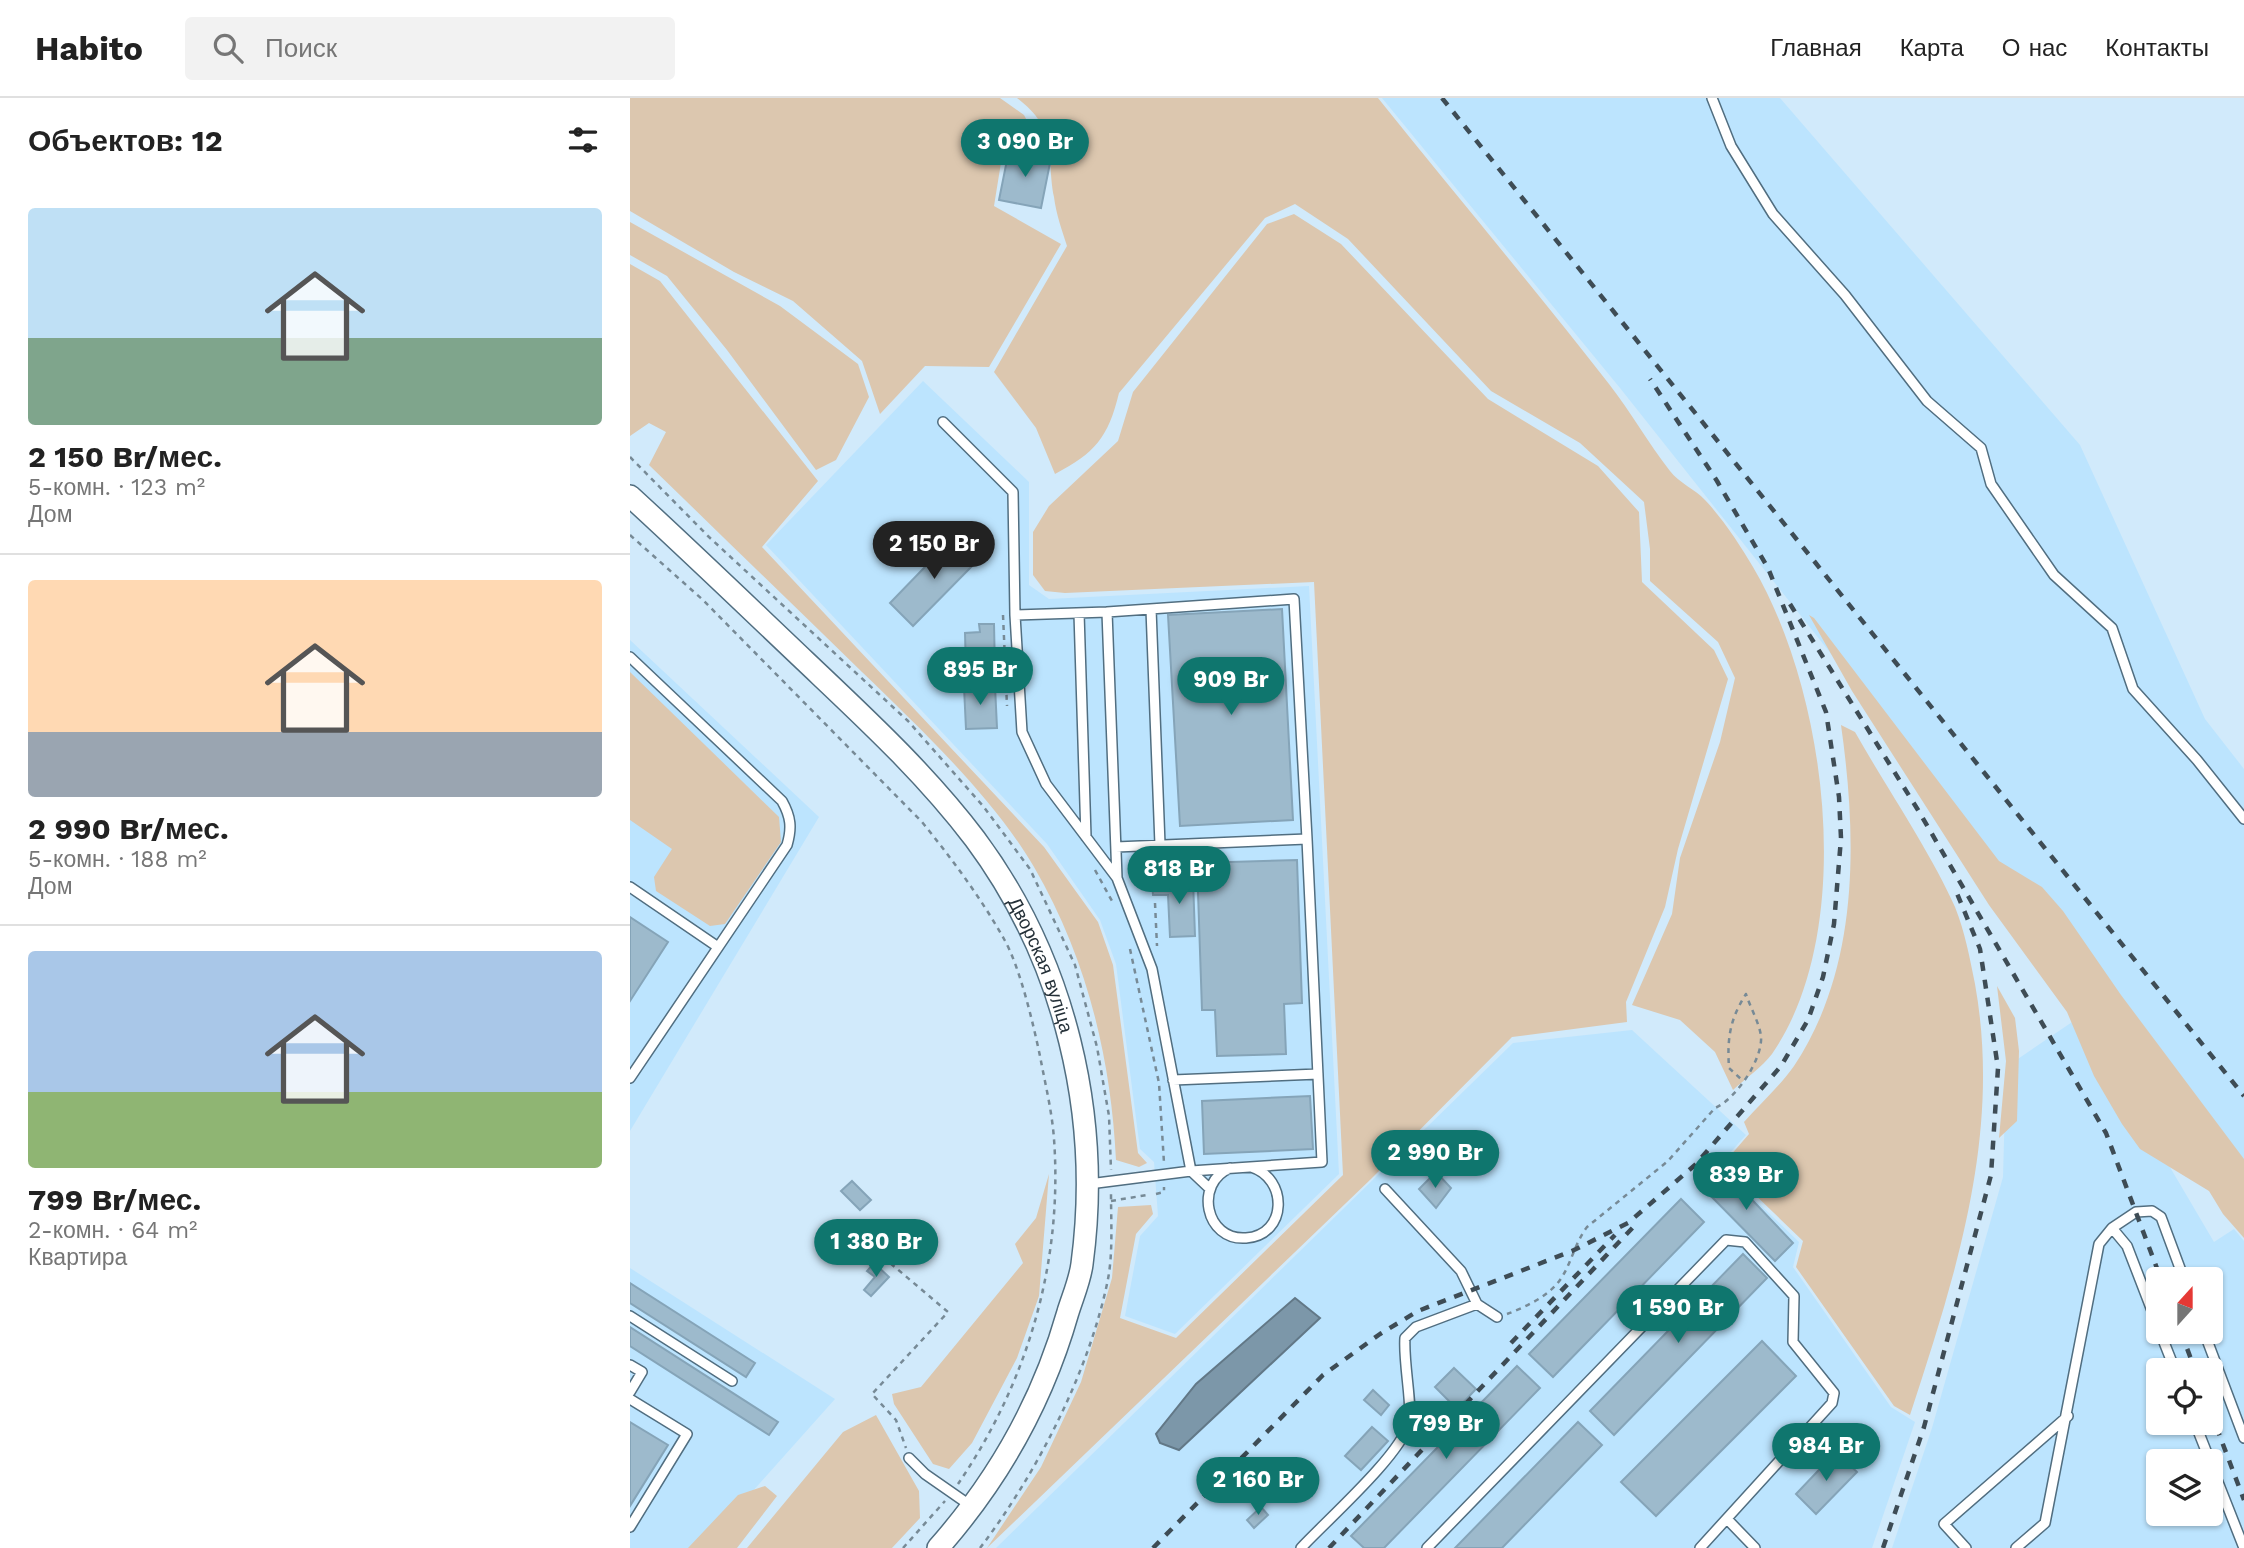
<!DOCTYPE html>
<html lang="ru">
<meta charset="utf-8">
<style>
body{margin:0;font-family:"Work Sans",sans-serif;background:#f2f2f2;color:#222;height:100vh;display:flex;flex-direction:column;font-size:26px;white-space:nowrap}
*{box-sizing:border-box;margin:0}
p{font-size:23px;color:#767676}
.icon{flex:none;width:38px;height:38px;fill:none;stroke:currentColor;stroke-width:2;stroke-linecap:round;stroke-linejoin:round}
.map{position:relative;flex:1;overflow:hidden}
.side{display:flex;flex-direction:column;background:#fff;width:630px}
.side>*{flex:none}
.needle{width:46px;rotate:21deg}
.tools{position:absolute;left:1516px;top:1169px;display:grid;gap:14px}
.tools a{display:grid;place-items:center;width:77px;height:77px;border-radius:7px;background:#fff;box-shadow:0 2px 5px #0004;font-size:35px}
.price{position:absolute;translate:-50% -60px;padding:0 16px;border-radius:24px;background:#0f766e;color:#fff;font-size:23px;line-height:46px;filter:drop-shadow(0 2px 4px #0008)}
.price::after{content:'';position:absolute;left:50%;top:42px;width:21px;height:16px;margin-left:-10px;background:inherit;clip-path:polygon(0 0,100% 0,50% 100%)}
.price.current{background:#222;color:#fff}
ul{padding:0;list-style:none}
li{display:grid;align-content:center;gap:14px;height:371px;padding:0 28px}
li+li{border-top:2px solid #e0e0e0}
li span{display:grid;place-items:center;height:217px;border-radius:7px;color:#555}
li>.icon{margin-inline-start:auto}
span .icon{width:126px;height:126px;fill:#fffc;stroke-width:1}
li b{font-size:30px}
h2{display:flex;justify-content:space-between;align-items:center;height:84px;padding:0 28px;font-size:30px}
header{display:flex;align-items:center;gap:42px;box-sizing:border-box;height:98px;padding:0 35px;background:#fff;border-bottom:2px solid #e0e0e0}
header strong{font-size:33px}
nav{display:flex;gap:38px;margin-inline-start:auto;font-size:24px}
.search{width:490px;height:63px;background:#f2f2f2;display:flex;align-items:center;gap:18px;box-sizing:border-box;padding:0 24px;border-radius:7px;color:#767676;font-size:26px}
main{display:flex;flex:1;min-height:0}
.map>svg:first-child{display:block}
.built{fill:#bce4fe;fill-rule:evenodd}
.green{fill:#dcc7af}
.water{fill:#7c97a9;stroke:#627887;stroke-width:2}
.building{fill:#9dbacc;stroke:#85a4b8;stroke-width:2}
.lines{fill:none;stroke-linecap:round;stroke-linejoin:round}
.service-casing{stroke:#516e80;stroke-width:12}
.tertiary-casing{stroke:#516e80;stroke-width:24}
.path{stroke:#778a96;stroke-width:2.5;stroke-dasharray:5 5;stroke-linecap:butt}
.service{stroke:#fff;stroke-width:9}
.tertiary{stroke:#fff;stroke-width:21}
.rail{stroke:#3e4c55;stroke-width:4.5;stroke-dasharray:9 9;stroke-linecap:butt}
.labels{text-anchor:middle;stroke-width:5;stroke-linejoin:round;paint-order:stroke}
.street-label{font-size:19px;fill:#243038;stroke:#d1eafb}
</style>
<header>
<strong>Habito</strong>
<div class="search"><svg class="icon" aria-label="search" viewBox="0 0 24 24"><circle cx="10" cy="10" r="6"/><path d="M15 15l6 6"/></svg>Поиск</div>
<nav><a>Главная</a><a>Карта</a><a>О нас</a><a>Контакты</a></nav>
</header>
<main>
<section class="side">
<h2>Объектов: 12<svg class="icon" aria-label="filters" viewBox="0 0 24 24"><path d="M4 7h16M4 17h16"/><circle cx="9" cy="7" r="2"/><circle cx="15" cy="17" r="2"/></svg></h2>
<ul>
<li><span style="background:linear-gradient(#bfe0f5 60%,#7fa58c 0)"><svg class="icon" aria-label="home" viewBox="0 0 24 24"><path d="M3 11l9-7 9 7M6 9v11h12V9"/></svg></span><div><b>2 150 Br/мес.</b><p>5-комн. · 123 m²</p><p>Дом</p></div></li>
<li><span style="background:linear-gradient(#ffd9b3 70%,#9aa5b1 0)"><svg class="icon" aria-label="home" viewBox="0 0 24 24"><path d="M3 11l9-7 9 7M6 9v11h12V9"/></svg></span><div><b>2 990 Br/мес.</b><p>5-комн. · 188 m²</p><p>Дом</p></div></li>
<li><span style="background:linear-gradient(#a9c7e8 65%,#8fb573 0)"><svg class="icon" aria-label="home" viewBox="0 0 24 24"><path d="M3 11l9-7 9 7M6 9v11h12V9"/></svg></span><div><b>799 Br/мес.</b><p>2-комн. · 64 m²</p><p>Квартира</p></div></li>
</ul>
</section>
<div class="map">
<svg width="1614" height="1450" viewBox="0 0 1614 1450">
<rect width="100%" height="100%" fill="#d1eafb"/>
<path class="built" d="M752,0H1150L1450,347L1575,621L1614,671V1076L990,290Z
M293,283L399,384V487L419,501L679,488L709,1076L545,1236L495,1218L510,1138L528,1118L524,1064L510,1051L486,866L470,822L417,746L136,447Z
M0,542L189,719L0,1033Z
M1451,918L1584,1144L1604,1131L1614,1143V1450H1262L1302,1330L1373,1079L1376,969ZM1528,1181H1580V1234H1528ZM1528,1272H1580V1325H1528ZM1528,1363H1580V1416H1528Z
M1002,932L1116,1037L1089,1067L1169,1144L1163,1169L1261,1309L1285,1324L1242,1450H366L883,945Z
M0,1170L205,1301L72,1450H0Z"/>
<path class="green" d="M0,0H370L394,17L411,49L374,46L364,108L431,146L359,269L295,268L250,316L232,263L163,203L104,174L0,113Z
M387,0H748C825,96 904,190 979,286C1001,314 1018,345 1040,373C1049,385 1065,391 1075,402C1093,421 1110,447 1123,469C1197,594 1228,831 1142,956C1132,969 1116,980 1103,992L1085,954L1050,922L1002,907L1042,816L1050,760L1090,644L1105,580L1088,544L1020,483V451L1014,404L950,345L861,293L718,141L665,106L635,120L489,295C478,340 465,355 425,376L406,330L364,274L437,148C432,132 426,116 424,99C416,56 429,32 387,0Z
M664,116L711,146L858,301L968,368L1009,414L1012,484L1084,552L1098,581L1048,751L1035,809L996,904L997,924L882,939L741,1081L357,1450L411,1369L451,1284L482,1180L488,1109L521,1107L523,1116L506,1136L490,1220L546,1240L713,1077L684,484L435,495L415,493L403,477V434L419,408L488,343L503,294L637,126Z
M0,124L150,208L228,266L239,299L206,362L186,372L97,252L37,178L0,157Z
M0,166L30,183L188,383L132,449L414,749L468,824L483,867L508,1055L517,1065L509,1069L486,1062C481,959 456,858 404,769C363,699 290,630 232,574C161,505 90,436 19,367L36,334L19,325L0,338Z
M1179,517L1184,520L1369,763L1412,789L1433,813L1491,897L1614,1061V1140L1593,1116L1579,1093L1510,1051L1492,1026L1464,978L1437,914L1359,807L1222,593Z
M0,574L149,719L151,744L95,826L80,828L26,793L24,779L42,751L0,722Z
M1211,627L1225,634C1256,689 1300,753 1325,809C1335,834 1340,861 1345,886C1372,1036 1326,1176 1280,1317L1264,1308L1166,1169L1173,1143L1093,1066L1119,1036L1114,1024C1130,1006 1150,988 1164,968C1230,869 1227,740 1211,627Z
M1367,888L1385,920L1389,953L1387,1023L1369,1040L1376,963Z
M419,1076L409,1198L387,1260L342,1345L319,1371L303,1366L264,1306L262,1296L291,1289L393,1165L385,1146L406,1120Z
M246,1317L289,1393L290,1420L262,1450H117L213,1334Z
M135,1388L147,1398L107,1450H58L108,1397Z"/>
<path class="water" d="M665,1200L690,1220L549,1352L530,1345L526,1336L566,1286Z"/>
<path class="building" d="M379,52L421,60L411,110L369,102Z
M325,438L349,461L283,528L260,505Z
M652,511L663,722L550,728L538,517Z
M349,526H364L365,573L336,574L335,535L350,534Z
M365,588L367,630L336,631L334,589Z
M667,762L672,905L654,906L656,956L587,958L585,912H572L567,765Z
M563,782L565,838L540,839L538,797H523L522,783Z
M0,819L38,844L0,903Z
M680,998L683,1051L574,1056L572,1003Z
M1089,1067L1163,1145L1145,1163L1068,1085Z
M806,1074L821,1090L806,1110L789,1091Z
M222,1083L241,1102L230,1112L211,1093Z
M1051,1101L1074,1124L923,1279L899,1256Z
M1113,1156L1137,1180L984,1337L960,1313Z
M244,1165L259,1179L241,1198L234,1192L245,1179L237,1173Z
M0,1185L125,1265L116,1279L0,1205Z
M0,1229L148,1324L139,1337L0,1248Z
M1132,1243L1166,1278L1026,1418L991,1384Z
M887,1268L910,1290L754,1450H734L721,1438Z
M824,1270L846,1291L827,1311L805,1289Z
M743,1292L759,1307L751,1317L734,1302Z
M0,1324L38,1347L0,1408Z
M948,1324L972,1347L872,1450H825Z
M742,1329L758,1343L731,1372L715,1358Z
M1206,1354L1227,1374L1186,1416L1166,1396Z
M631,1409L638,1417L624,1430L617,1422Z"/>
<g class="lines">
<defs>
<path id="service" d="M1082,0L1101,48L1143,116L1215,197L1297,303L1351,350L1361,386L1424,477L1482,530L1503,591L1567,662L1614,721
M313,324L383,394L385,517
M521,511L530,747
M477,514L664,501L677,741
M449,515L456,739
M0,559L152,703C161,719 162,730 157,747L0,980
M486,749L677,741L692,1064L561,1073
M0,789L88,849
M543,982L688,976
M600,1070C564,1085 575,1143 616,1140C658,1137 658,1080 621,1069
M561,1073L579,1090
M459,1086L561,1073L522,871L487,780L416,686L392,634L385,517L477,514L487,780
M1482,1130L1506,1114L1522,1113L1531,1119L1554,1181
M847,1206L867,1219
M0,1218L102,1283
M1530,1234L1545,1272
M1574,1234L1614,1340
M0,1267L12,1274L0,1294
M0,1301L57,1336L0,1429
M1565,1325L1580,1363
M279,1360L295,1376L341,1408
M1580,1364L1614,1450
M1097,1421L1125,1450
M671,1450C696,1423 770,1358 779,1325C783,1310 773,1263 775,1240L786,1229L847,1206L831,1173L755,1091
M797,1450L1096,1142L1115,1144L1164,1198L1163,1244L1204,1295L1202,1305L1070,1450
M1336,1450L1314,1426L1438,1318
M1386,1450L1415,1425L1469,1146L1482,1130L1497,1148L1528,1228"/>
<g id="tertiary">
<path id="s1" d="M0,398C59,452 117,508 175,563C234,619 295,675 345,741C435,862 472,1017 452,1166C450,1182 443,1198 438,1214C413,1302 368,1382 308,1450"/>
</g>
</defs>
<use href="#service" class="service-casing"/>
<use href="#tertiary" class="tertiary-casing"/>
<path class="path" d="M0,359L79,439L278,623L353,708L400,771L445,867L467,949L479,1018L481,1072
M0,437L73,502L292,724C322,761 351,800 374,841C390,869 403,925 410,958C415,985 422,1013 424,1041C433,1165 397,1285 328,1386
M373,517L377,608
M465,772L482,803
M525,805L527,848
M500,851L529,985L534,1065
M526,1096L534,1094V1089
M481,1103L517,1097
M253,1159L318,1214L242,1296L266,1322L276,1350
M877,1216C896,1209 921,1197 932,1179C942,1163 945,1145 957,1129L1038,1063L1085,1010C1106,1001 1133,961 1131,938C1129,924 1120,909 1116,896C1100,921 1097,940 1099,970L1112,982
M273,1450L315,1403
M350,1450C406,1377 460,1272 478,1181C483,1155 481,1123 481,1096"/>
<use href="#service" class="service"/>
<use href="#tertiary" class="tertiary"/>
<path class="rail" d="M812,0L1614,998
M1160,506L1288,712L1476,1035L1531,1181
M1551,1234L1565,1272
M881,1245L985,1137
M1580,1312L1614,1402
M523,1450L693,1277L750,1236L788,1213L942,1153L998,1125L1065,1067L1151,968L1178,922L1193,879L1204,826L1211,740L1209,699L1196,614L1138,470L1087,383L1020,281
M699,1450L1008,1124
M1253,1450L1294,1329L1361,1077L1368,970L1350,851L1326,793"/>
</g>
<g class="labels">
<g class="street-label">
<text dy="7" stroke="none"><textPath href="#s1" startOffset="630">Дворская вуліца</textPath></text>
</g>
</g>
</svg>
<div class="tools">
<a><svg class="needle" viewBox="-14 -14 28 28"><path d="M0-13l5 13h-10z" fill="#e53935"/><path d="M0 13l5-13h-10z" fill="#767676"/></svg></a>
<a><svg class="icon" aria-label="locate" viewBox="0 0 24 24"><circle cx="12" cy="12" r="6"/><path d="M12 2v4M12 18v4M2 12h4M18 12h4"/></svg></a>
<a><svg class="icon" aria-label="layers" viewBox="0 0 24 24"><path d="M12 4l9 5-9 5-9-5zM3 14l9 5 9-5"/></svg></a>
</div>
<b class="price" style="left:395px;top:81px">3 090 Br</b>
<b class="price current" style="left:304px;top:483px">2 150 Br</b>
<b class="price" style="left:350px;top:609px">895 Br</b>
<b class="price" style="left:601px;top:619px">909 Br</b>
<b class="price" style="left:549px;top:808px">818 Br</b>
<b class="price" style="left:805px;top:1092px">2 990 Br</b>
<b class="price" style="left:1116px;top:1114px">839 Br</b>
<b class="price" style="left:246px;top:1181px">1 380 Br</b>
<b class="price" style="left:1048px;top:1247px">1 590 Br</b>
<b class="price" style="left:816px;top:1363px">799 Br</b>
<b class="price" style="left:1196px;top:1385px">984 Br</b>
<b class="price" style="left:628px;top:1419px">2 160 Br</b>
</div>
</main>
